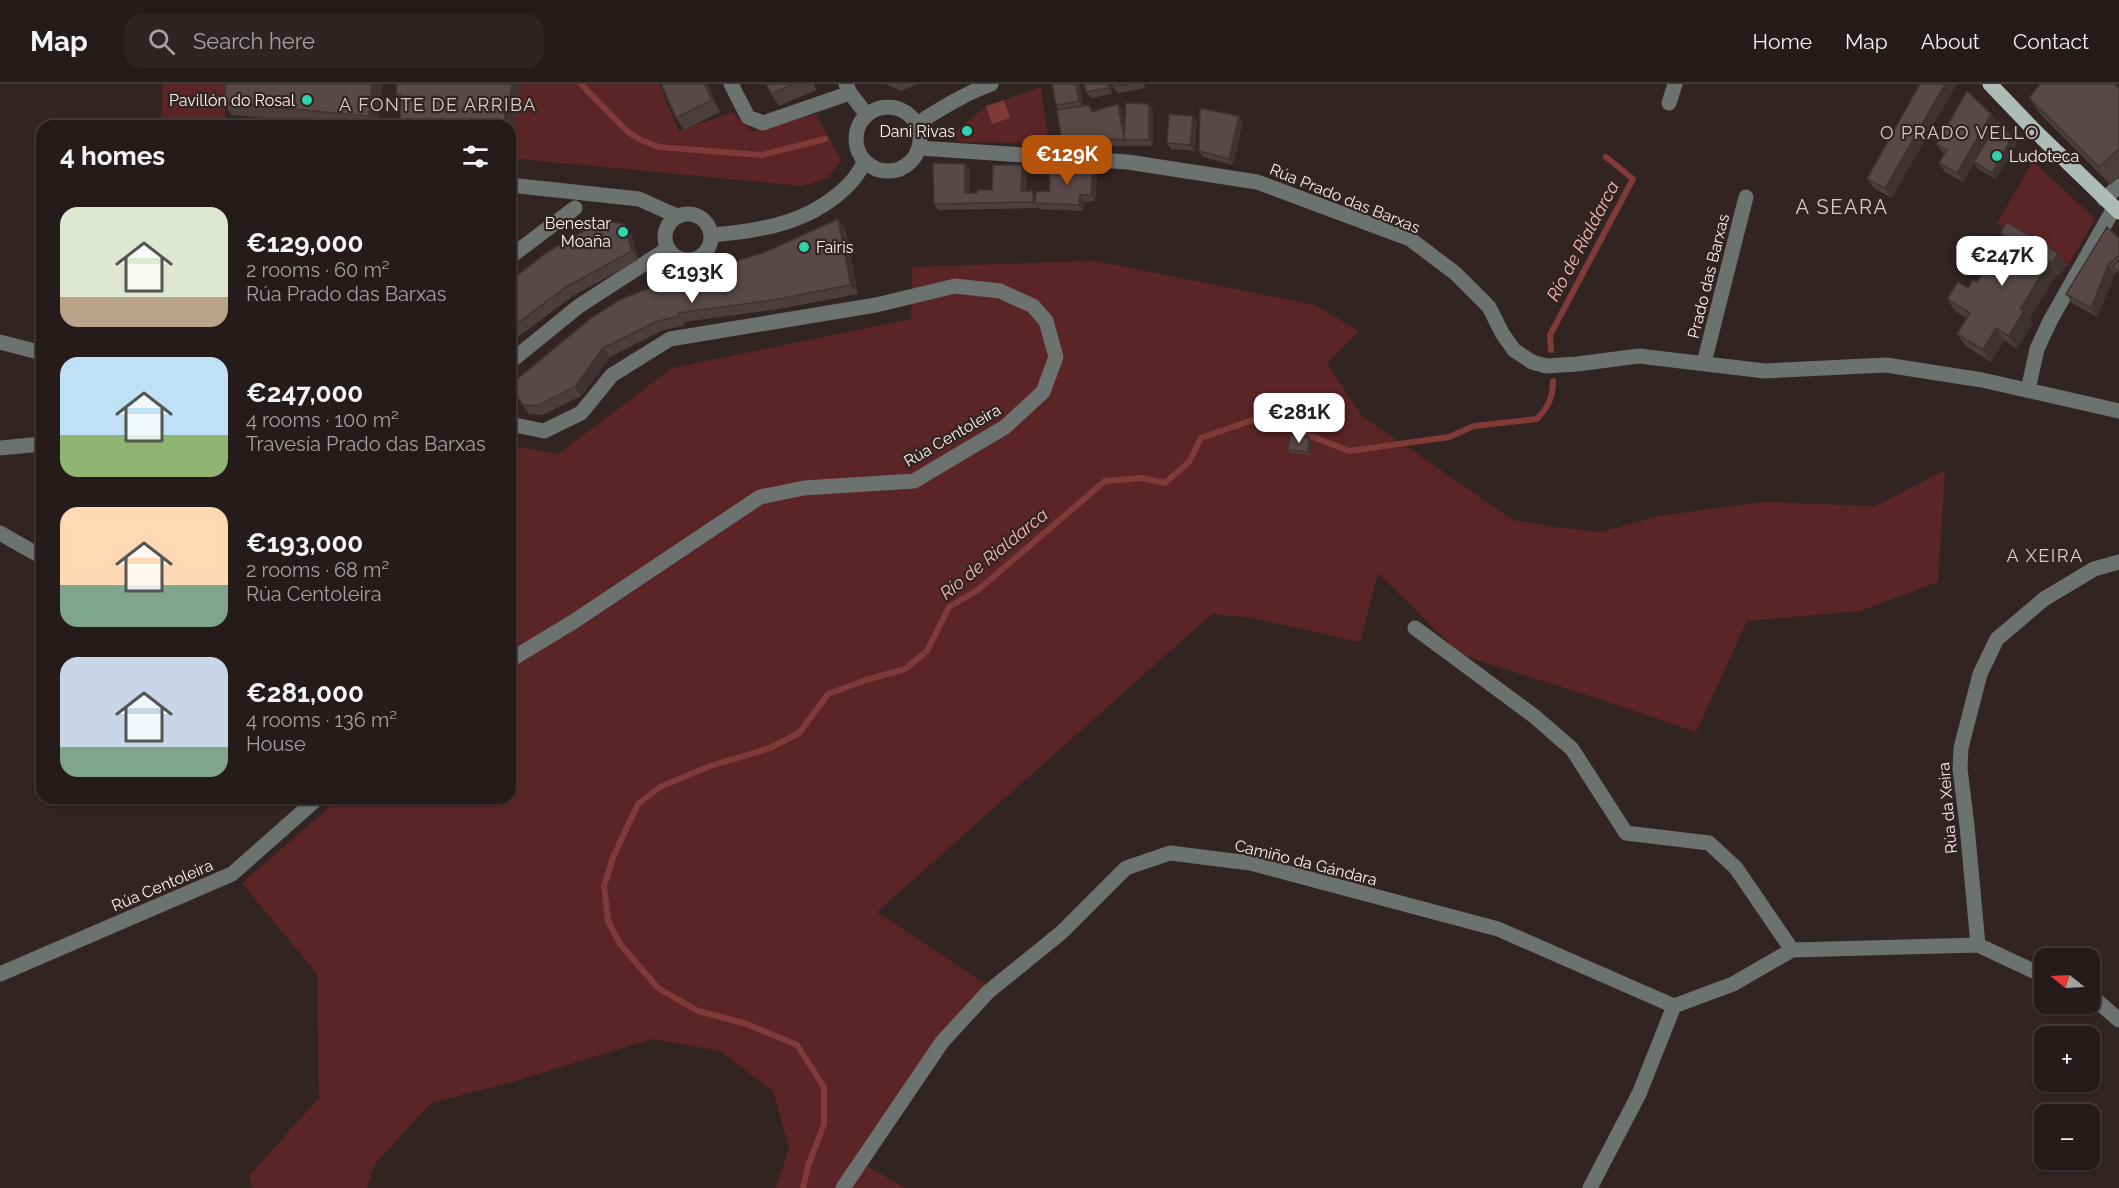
<!DOCTYPE html>
<meta charset="utf-8">
<style>
body{margin:0;font-family:Raleway,sans-serif;background:#2d2423;color:#f1f3f6;height:100vh;display:flex;flex-direction:column;font-size:22px;white-space:nowrap}
*{box-sizing:border-box;margin:0}
p{font-size:20px;color:#a3a1a2}
.icon{flex:none;width:33px;height:33px;fill:none;stroke:currentColor;stroke-width:2;stroke-linecap:round;stroke-linejoin:round}
.map{position:relative;flex:1;overflow:hidden}
.sheet{position:absolute;left:36px;top:36px;width:480px;height:684px;display:flex;flex-direction:column;background:#251b1a;border-radius:18px;box-shadow:0 2px 4px #0004,0 0 0 2px #423939}
.sheet>*{flex:none}
.needle{width:39px;rotate:288deg}
.tools{position:absolute;left:2034px;top:864px;display:grid;gap:12px}
.tools a{display:grid;place-items:center;width:66px;height:66px;border-radius:12px;background:#251b1a;box-shadow:0 2px 4px #0004,0 0 0 2px #423939;font-size:30px}
.price{position:absolute;translate:-50% -51px;padding:0 14px;border-radius:12px;background:#fff;color:#222;font-size:20px;line-height:39px;filter:drop-shadow(0 2px 3px #0008)}
.price::after{content:'';position:absolute;left:50%;top:36px;width:18px;height:14px;margin-left:-9px;background:inherit;clip-path:polygon(0 0,100% 0,50% 100%)}
.price.selected{background:#b45309;color:#fff}
ul{padding:0;list-style:none}
li{display:flex;align-items:center;gap:18px;height:150px;padding:0 24px}
li span{display:grid;place-items:center;flex:none;width:168px;height:120px;border-radius:18px;color:#555}
li>.icon{margin-inline-start:auto}
span .icon{width:72px;height:72px;fill:#fffc;stroke-width:1}
li b{font-size:26px}
h2{display:flex;justify-content:space-between;align-items:center;height:72px;padding:0 24px;font-size:26px}
header{display:flex;align-items:center;gap:36px;box-sizing:border-box;height:84px;padding:0 30px;background:#251b1a;border-bottom:2px solid #423939}
header strong{font-size:28px}
nav{display:flex;gap:33px;margin-inline-start:auto;font-size:21px}
.search{width:420px;height:54px;background:#2d2423;display:flex;align-items:center;gap:15px;box-sizing:border-box;padding:0 21px;border-radius:18px;color:#a3a1a2;font-size:22px}
.map>svg:first-child{display:block}
.green{fill:#5a2524}
.water{fill:#803b38}
.lines{fill:none;stroke-linecap:round;stroke-linejoin:round}
.stream{stroke:#803b38;stroke-width:6}
.pedestrian{stroke:#6b726f;stroke-width:15}
.minor{stroke:#6b726f;stroke-width:15}
.tertiary{stroke:#6b726f;stroke-width:15}
.primary{stroke:#adbcb7;stroke-width:15}
.wall{fill:#4c3e3d}
.shaded-wall{fill:#3e3232}
.building{fill:#584847;stroke:#3e3232;stroke-width:1.5}
.poi-dot{fill:#2cd5ab;stroke:#312423;stroke-width:2}
.labels{text-anchor:middle;stroke-width:4.5;stroke-linejoin:round;paint-order:stroke}
.poi-label{font-size:16px;fill:#fbf1f0;stroke:#312423;text-anchor:end}
.street-label{font-size:16px;fill:#fbf1f0;stroke:#312423}
.neighbourhood-label{font-size:18px;letter-spacing:1.5px;fill:#dccac8;stroke:#312423}
.water-label{font-size:18px;font-style:italic;fill:#f9b8b3;stroke:#312423}
.quarter-label{font-size:20px;letter-spacing:1.5px;fill:#dccac8;stroke:#312423}
</style>
<header>
<strong>Map</strong>
<div class="search"><svg class="icon" aria-label="search" viewBox="0 0 24 24"><circle cx="10" cy="10" r="6"/><path d="M15 15l6 6"/></svg>Search here</div>
<nav><a>Home</a><a>Map</a><a>About</a><a>Contact</a></nav>
</header>
<div class="map">
<svg width="2119" height="1104" viewBox="0 0 2119 1104">
<rect width="100%" height="100%" fill="#312423"/>
<path class="green" d="M163,0H225V42H161Z
M521,0H659L679,47L732,28L752,47L816,30L841,76L828,94L802,102L510,74L516,31L519,28Z
M1041,3L1049,59L960,58L953,50L986,22L992,39L1009,34L1004,16Z
M2033,77L2095,135L2068,182L1997,139Z
M1096,177L1315,221L1359,247L1327,279L1362,332L1513,436L1561,444L1602,448L1657,432L1764,418L1875,422L1945,386L1938,498L1860,527L1747,537L1696,648L1602,616L1461,571L1378,489L1360,558L1252,534L1212,530L877,828L987,901L864,1080L905,1104H776L789,1064L773,1007L720,967L652,955L516,997L431,1019L374,1081L367,1104H253L249,1092L319,1014L317,890L242,799L340,714H510V361L558,370L672,284L911,235L912,183Z"/>
<path class="water" d="M1004,16L1010,34L992,40L986,22Z"/>
<g class="lines">
<path class="stream" d="M581,0L627,47L639,55L659,63L761,71L825,55
M1551,266L1550,251L1633,95L1606,73
M803,1104L808,1082L824,1040V1003L797,961L747,940L698,927L658,904L620,860L608,837L604,802L614,771L638,720L660,703L710,682L770,664L799,649L828,610L866,596L905,585L927,567L949,523L978,506L1105,397L1142,394L1165,399L1189,378L1201,354L1250,337L1267,335L1349,367L1449,353L1474,342L1537,335C1548,323 1553,314 1553,297"/>
<path class="pedestrian" d="M2104,115L2119,102
M510,173L575,124"/>
<path class="minor" d="M731,0L748,33L763,39L850,9
M846,0L850,9L867,31
M1669,19L1675,0
M919,64L1128,78L1257,98L1410,155L1455,189L1489,223L1502,249L1514,266L1532,278L1546,282L1577,280L1639,272L1765,287L1886,281L1982,296L2119,327
M510,101L639,115L677,132
M0,258L42,269
M1704,279L1746,113
M2028,306L2037,265L2050,237L2114,124
M510,340L544,347L581,329L612,291L670,255L876,221L955,202L1000,207L1033,222L1046,237L1056,273L1043,308L1005,343L914,397L804,404L760,413L573,538L510,576
M0,449L42,473
M1415,544L1534,632L1572,665L1626,749L1709,759L1736,784L1792,866L1978,861L2044,892
M1978,861L1967,742L1960,685L1961,664L1980,590L1997,555L2044,515L2094,485L2119,478
M0,890L232,790L318,714
M2090,913L2097,917L2119,936
M843,1104L942,958L988,908L1062,848L1126,784L1170,769L1250,779L1498,845L1674,922
M1590,1104L1639,1010L1674,922L1733,900L1792,866"/>
<path class="tertiary" d="M856 55a32 32 0 1 1 64 0a32 32 0 1 1-64 0Z
M917,40C941,24 964,10 991,0
M665 153a23 23 0 1 1 46 0a23 23 0 1 1-46 0Z
M711,151C763,147 815,138 852,97C857,92 861,84 865,77
M510,278L579,222L667,165
M0,364L42,360"/>
<path class="primary" d="M1990,0L2037,49L2119,128"/>
</g>
<path class="wall" d="M382,0L378,42H357L232,31L224,19Z
M708,0L720,28L684,46L676,34Z
M766,0H814L816,6L779,22L771,10Z
M885,0H917L901,7Z
M1052,0H1080L1083,22L1089,21L1093,27L1122,26L1125,40L1153,26V62H1100L1065,58L1061,52L1059,26L1056,21Z
M1084,0H1110L1112,10L1091,14L1086,8Z
M1113,0H1144L1145,4L1118,9L1113,3Z
M1920,0L1892,114L1874,104L1867,95Z
M2119,5V93L2111,101L2041,31L2029,14Z
M396,11L519,28L510,42H400L401,18Z
M1991,30L1997,39L2017,59L1996,95L1978,85L1974,79L1963,98L1945,88L1939,79L1944,70L1936,60Z
M1193,32L1197,38L1195,67L1171,65L1167,59Z
M1239,32L1243,38L1233,81L1203,73L1199,67Z
M965,80L970,86L969,109H977L992,106L1027,87L1026,107L1036,111L1097,90L1095,117L1084,118L1083,127L1040,125L1038,122V124L938,126L934,120Z
M845,144L858,210L779,225L684,238L685,241L661,247L610,273L581,312L543,331L529,330L510,304Z
M631,149L638,176L573,212L510,259V197Z
M2000,149L2067,181L2060,191L2057,190L2029,235L2033,239L2017,265L2004,256L1991,278L1966,262L1957,250L1967,234L1955,227L1947,215L1977,198L2004,154Z
M2119,154V191L2117,188L2115,190L2097,233L2072,219L2066,210Z
M1311,356L1310,371L1290,369L1288,366Z"/>
<path class="shaded-wall" d="M372,0H382L378,42H377L369,32Z
M512,0H521L519,28L516,31L510,64V42H503Z
M705,0H708L720,28L712,16Z
M1076,0H1080L1083,23L1079,17Z
M1107,0H1110L1112,10L1108,4Z
M1945,0H1957L1892,114L1885,104Z
M1118,20L1122,26L1128,55H1125Z
M1149,20L1153,26V62L1149,56Z
M1991,30L1998,40L1963,98L1957,89Z
M1193,32L1197,38L1195,67L1190,61Z
M1239,32L1243,38L1233,81L1229,75Z
M2012,53L2017,59L1996,95L1992,89Z
M965,80L970,86L969,115L965,109Z
M1022,81L1027,87L1026,113L1021,107Z
M1093,84L1097,90L1095,117L1091,111Z
M1033,107L1037,113L1035,119L1038,124L1033,118Z
M1080,111L1084,118L1083,127L1079,121Z
M838,135L845,144L858,210L851,201Z
M624,140L631,149L638,176L632,167Z
M2058,169L2067,181L2060,191L2052,179Z
M2049,178L2057,190L2029,235L2033,239L2017,265L2009,252L2020,225Z
M2108,181L2115,190L2097,233L2091,224Z
M1996,244L2004,256L1991,278L1983,266Z
M603,264L610,273L581,312L575,303Z
M1309,353L1311,356L1310,371L1308,368Z"/>
<path class="building" d="M225,0H372L369,32L224,19Z
M397,0H512L510,16L508,19L503,42H453L426,40L425,42H400L401,11H396Z
M661,0H705L712,16L676,34Z
M766,0H794L771,10Z
M1052,0H1076L1079,17L1056,21Z
M1084,0H1107L1108,4L1086,8Z
M1113,0H1129L1113,3Z
M1920,0H1945L1885,104L1867,95Z
M2040,0H2115L2119,5V65L2099,83L2029,14Z
M1967,7L1991,30L1957,89L1939,79L1947,66L1936,60Z
M1126,19L1149,20V56L1096,55L1061,52L1057,26L1089,21L1091,28L1118,20L1124,55Z
M1200,24L1239,32L1229,75L1199,67Z
M1169,30L1193,32L1190,61L1167,59Z
M1998,37L2012,53L1992,89L1974,78Z
M933,79L965,80V109H977V106H992L993,81H1022L1021,107H1033V118L934,120Z
M1049,84H1093L1091,111H1080L1079,121L1035,119L1036,108L1050,107Z
M838,135L851,201L773,216L678,229L679,232L655,238L603,264L575,303L537,322L523,321L510,303V301L591,234L619,216L667,197L763,169Z
M602,136L624,140L632,167L566,203L510,245V197L546,169Z
M2007,138L2058,169L2052,179L2049,178L2020,225L2024,227L2009,252L1996,244L1983,266L1957,250L1970,229L1947,215L1958,198L1968,204L1973,196L1977,198L2005,152L2000,149Z
M2107,143L2119,154V171L2108,181L2091,224L2066,210Z
M2119,176V189L2113,182Z
M1290,351L1309,353L1308,368L1288,366Z"/>
<g class="poi-dot">
<circle cx="307" cy="16" r="6"/>
<circle cx="967" cy="47" r="6"/>
<circle cx="1997" cy="72" r="6"/>
<circle cx="623" cy="148" r="6"/>
<circle cx="804" cy="163" r="6"/>
</g>
<g class="labels">
<g class="poi-label">
<text x="295" y="22">Pavillón do Rosal</text>
<text x="955" y="53">Dani Rivas</text>
<text x="2009" y="78" text-anchor="start">Ludoteca</text>
<text x="611" y="145">Benestar<tspan x="611" dy="18">Moaña</tspan></text>
<text x="816" y="169" text-anchor="start">Fairis</text>
</g>
<g class="street-label">
<text transform="translate(1345 114) rotate(22)" y="6">Rúa Prado das Barxas</text>
<text transform="translate(1708 192) rotate(-76)" y="6">Prado das Barxas</text>
<text transform="translate(952 351) rotate(-30)" y="6">Rúa Centoleira</text>
<text transform="translate(1947 724) rotate(-95)" y="6">Rúa da Xeira</text>
<text transform="translate(1306 778) rotate(14)" y="6">Camiño da Gándara</text>
<text transform="translate(162 801) rotate(-23)" y="6">Rúa Centoleira</text>
</g>
<g class="neighbourhood-label">
<text x="438" y="27">A FONTE DE ARRIBA</text>
<text x="1960" y="55">O PRADO VELLO</text>
<text x="2045" y="478">A XEIRA</text>
</g>
<g class="water-label">
<text transform="translate(1583 157) rotate(-62)" y="6">Río de Rialdarca</text>
<text transform="translate(994 470) rotate(-39)" y="6">Río de Rialdarca</text>
</g>
<g class="quarter-label">
<text x="1842" y="130">A SEARA</text>
</g>
</g>
</svg>
<div class="tools">
<a><svg class="needle" viewBox="-14 -14 28 28"><path d="M0-13l5 13h-10z" fill="#e53935"/><path d="M0 13l5-13h-10z" fill="#a3a1a2"/></svg></a>
<a>+</a>
<a>−</a>
</div>
<b class="price selected" style="left:1067px;top:102px">€129K</b>
<b class="price" style="left:2002px;top:203px">€247K</b>
<b class="price" style="left:692px;top:220px">€193K</b>
<b class="price" style="left:1299px;top:360px">€281K</b>
<section class="sheet">
<h2>4 homes<svg class="icon" aria-label="filters" viewBox="0 0 24 24"><path d="M4 7h16M4 17h16"/><circle cx="9" cy="7" r="2"/><circle cx="15" cy="17" r="2"/></svg></h2>
<ul>
<li><span style="background:linear-gradient(#dfe7d0 75%,#b9a48a 0)"><svg class="icon" aria-label="home" viewBox="0 0 24 24"><path d="M3 11l9-7 9 7M6 9v11h12V9"/></svg></span><div><b>€129,000</b><p>2 rooms · 60 m²</p><p>Rúa Prado das Barxas</p></div></li>
<li><span style="background:linear-gradient(#bfe0f5 65%,#8fb573 0)"><svg class="icon" aria-label="home" viewBox="0 0 24 24"><path d="M3 11l9-7 9 7M6 9v11h12V9"/></svg></span><div><b>€247,000</b><p>4 rooms · 100 m²</p><p>Travesía Prado das Barxas</p></div></li>
<li><span style="background:linear-gradient(#ffd9b3 65%,#7fa58c 0)"><svg class="icon" aria-label="home" viewBox="0 0 24 24"><path d="M3 11l9-7 9 7M6 9v11h12V9"/></svg></span><div><b>€193,000</b><p>2 rooms · 68 m²</p><p>Rúa Centoleira</p></div></li>
<li><span style="background:linear-gradient(#c9d6e8 75%,#7fa58c 0)"><svg class="icon" aria-label="home" viewBox="0 0 24 24"><path d="M3 11l9-7 9 7M6 9v11h12V9"/></svg></span><div><b>€281,000</b><p>4 rooms · 136 m²</p><p>House</p></div></li>
</ul>
</section>
</div>
